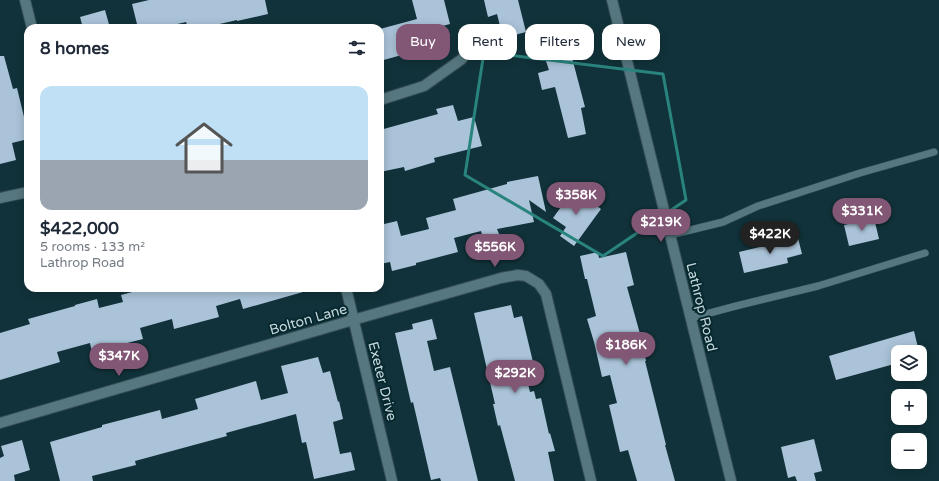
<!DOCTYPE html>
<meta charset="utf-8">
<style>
body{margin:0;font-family:"Varela Round",sans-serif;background:#f6f6f7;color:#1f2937;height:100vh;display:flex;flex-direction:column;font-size:15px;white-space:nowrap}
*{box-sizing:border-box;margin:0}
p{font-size:13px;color:#747a83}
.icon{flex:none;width:22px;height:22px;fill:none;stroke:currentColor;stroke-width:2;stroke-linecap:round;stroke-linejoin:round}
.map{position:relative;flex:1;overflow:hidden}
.drawer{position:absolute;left:24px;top:24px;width:360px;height:268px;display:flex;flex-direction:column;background:#fff;border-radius:12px;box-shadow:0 2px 10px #0003}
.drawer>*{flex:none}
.hud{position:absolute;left:396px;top:24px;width:380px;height:36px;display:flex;gap:8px}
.fabs{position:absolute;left:891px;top:345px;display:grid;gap:8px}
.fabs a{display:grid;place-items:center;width:36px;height:36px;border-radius:8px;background:#fff;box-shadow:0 2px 10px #0003;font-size:20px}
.price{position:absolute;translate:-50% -34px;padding:0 9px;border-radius:14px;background:#825775;color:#fff;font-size:13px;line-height:26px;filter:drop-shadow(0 1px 2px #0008)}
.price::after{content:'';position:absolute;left:50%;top:24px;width:12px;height:9px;margin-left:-6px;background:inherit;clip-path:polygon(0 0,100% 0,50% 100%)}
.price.on{background:#222;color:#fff}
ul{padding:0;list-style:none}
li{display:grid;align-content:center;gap:8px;height:212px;padding:0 16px}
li+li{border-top:1px solid #e0e1e3}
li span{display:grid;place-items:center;height:124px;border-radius:12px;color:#555}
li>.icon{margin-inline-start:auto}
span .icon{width:72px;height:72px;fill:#fffc;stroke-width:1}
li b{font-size:17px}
h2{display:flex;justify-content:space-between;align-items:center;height:48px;padding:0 16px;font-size:17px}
.tag{padding:0 14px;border-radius:12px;background:#fff;box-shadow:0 2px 10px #0003;font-size:14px;line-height:36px}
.tag.on{background:#825775;color:#fff}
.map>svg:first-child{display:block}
.building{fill:#aac3d8}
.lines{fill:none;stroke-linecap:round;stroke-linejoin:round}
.lane-casing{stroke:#374e55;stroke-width:8}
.street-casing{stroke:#374e55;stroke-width:12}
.secondary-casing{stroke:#374e55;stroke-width:12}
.lane{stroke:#567780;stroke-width:7}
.street{stroke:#567780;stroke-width:10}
.secondary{stroke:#567780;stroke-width:10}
.marked{fill:none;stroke:#2a847e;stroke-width:3;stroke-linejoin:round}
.labels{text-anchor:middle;stroke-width:4;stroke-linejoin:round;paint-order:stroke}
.street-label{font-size:14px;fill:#c4d6db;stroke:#06282f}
</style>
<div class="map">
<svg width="939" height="481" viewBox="0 0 939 481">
<rect width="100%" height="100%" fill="#11323a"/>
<path class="building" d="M149,0H265L268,14L237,21V20L202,28H188L186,22L160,28H138L132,4Z
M412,0H444L450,24L404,36L409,53L380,61V29L417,19Z
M484,0H518L526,32L503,38L497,14L488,17Z
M105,10L110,28H83L80,17Z
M571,54L585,107L581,108L586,134L568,138L555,87L542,90L538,73L549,70L546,61Z
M0,56H4L13,89L17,88L25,121L28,131V139L12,143L16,160L0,164Z
M453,105L458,121L474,117L482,146L434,158L435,162L405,171L404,167L380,172V130L438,114L436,109Z
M538,176L546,212L529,200L534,222L497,229L499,234L483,239L481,231L454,238L458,252L416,263V265L392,271L390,262L380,264V225L397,221L401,236L429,229L426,218L456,210L453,199L507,184V182Z
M574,189L601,209L574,246L560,236L566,227L553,218Z
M874,218L879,239L849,246L844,225Z
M798,238L802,254L787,258L788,263L744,273L739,252Z
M598,252L599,258L626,252L634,285L627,287L642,341L646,361H645L666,445H665L675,481H637L628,450L620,452L609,405L617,403L610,375L602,377L594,342L587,319L596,316L587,279H585L580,256Z
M152,288H303V292L243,309L240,299L216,306L219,317L174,329L172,319L140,328L143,339L92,352L90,343L57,352L60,362L0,380V333L30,324L28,319L75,306V305L97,299L99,308L123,302L121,295L136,291V292Z
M511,305L514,318L522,316L533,362L523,364L530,392L534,391L536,399L541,398L549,434L550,433L555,451L548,452L554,481H515L500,425L498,426L493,404H495L474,313Z
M432,319L437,339L427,341L434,371L450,367L478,481H441L440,478L431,480L413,402L411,403L395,333L413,329L412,324Z
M914,331L919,352H898V363L836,380L829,356Z
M318,357L323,373L330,371L338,402L339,401L343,419L333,422L340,454L351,452L355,470L314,479L306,442L302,443L296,414L226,433L227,436L135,461L136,465L92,476L93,481H60L50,442L102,427V425L160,410L162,419L198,409L195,399L256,381L261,400L288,393L281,366Z
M814,439L822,471L814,473L816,481H797L795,476L788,478L781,447Z
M22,440L30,470L14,475L15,481H0V458L4,456L1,446Z"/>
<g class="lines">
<defs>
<path id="lane" d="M670,235L723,222L758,206L860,173L934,152
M691,318L736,306L818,286L925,253"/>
<path id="street" d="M25,0L32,28
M380,100L424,86L462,59
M0,198L28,192
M346,288L392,481
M353,320L501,278L518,275L526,276L539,284L546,294L591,481"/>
<path id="secondary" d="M612,0L731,481
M0,423L353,320"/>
</defs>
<use href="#lane" class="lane-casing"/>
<use href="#street" class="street-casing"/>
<use href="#secondary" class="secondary-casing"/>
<use href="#lane" class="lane"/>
<use href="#street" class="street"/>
<use href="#secondary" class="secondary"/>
</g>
<path class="marked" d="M484,52L663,74L686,200L603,256L465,175Z"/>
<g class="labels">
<g class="street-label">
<text transform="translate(702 307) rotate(76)" y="5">Lathrop Road</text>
<text transform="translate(308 319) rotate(-16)" y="5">Bolton Lane</text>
<text transform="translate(383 381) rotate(76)" y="5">Exeter Drive</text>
</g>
</g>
</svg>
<div class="fabs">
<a><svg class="icon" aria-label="layers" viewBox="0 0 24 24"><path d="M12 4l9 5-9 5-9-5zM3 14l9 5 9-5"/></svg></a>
<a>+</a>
<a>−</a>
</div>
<b class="price" style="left:576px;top:216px">$358K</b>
<b class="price" style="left:862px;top:232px">$331K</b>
<b class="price" style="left:661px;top:243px">$219K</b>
<b class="price on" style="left:770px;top:255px">$422K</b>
<b class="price" style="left:495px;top:268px">$556K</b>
<b class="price" style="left:626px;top:366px">$186K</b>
<b class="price" style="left:119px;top:377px">$347K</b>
<b class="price" style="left:515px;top:394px">$292K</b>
<div class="hud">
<a class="tag on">Buy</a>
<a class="tag">Rent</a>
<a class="tag">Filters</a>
<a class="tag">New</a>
</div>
<section class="drawer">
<h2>8 homes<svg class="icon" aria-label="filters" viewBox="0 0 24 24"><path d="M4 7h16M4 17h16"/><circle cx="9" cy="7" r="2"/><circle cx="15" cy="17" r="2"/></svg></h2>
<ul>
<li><span style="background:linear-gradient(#bfe0f5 60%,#9aa5b1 0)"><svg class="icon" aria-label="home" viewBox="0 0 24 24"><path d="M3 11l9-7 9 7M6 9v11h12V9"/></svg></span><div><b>$422,000</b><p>5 rooms · 133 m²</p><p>Lathrop Road</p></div></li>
</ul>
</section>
</div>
